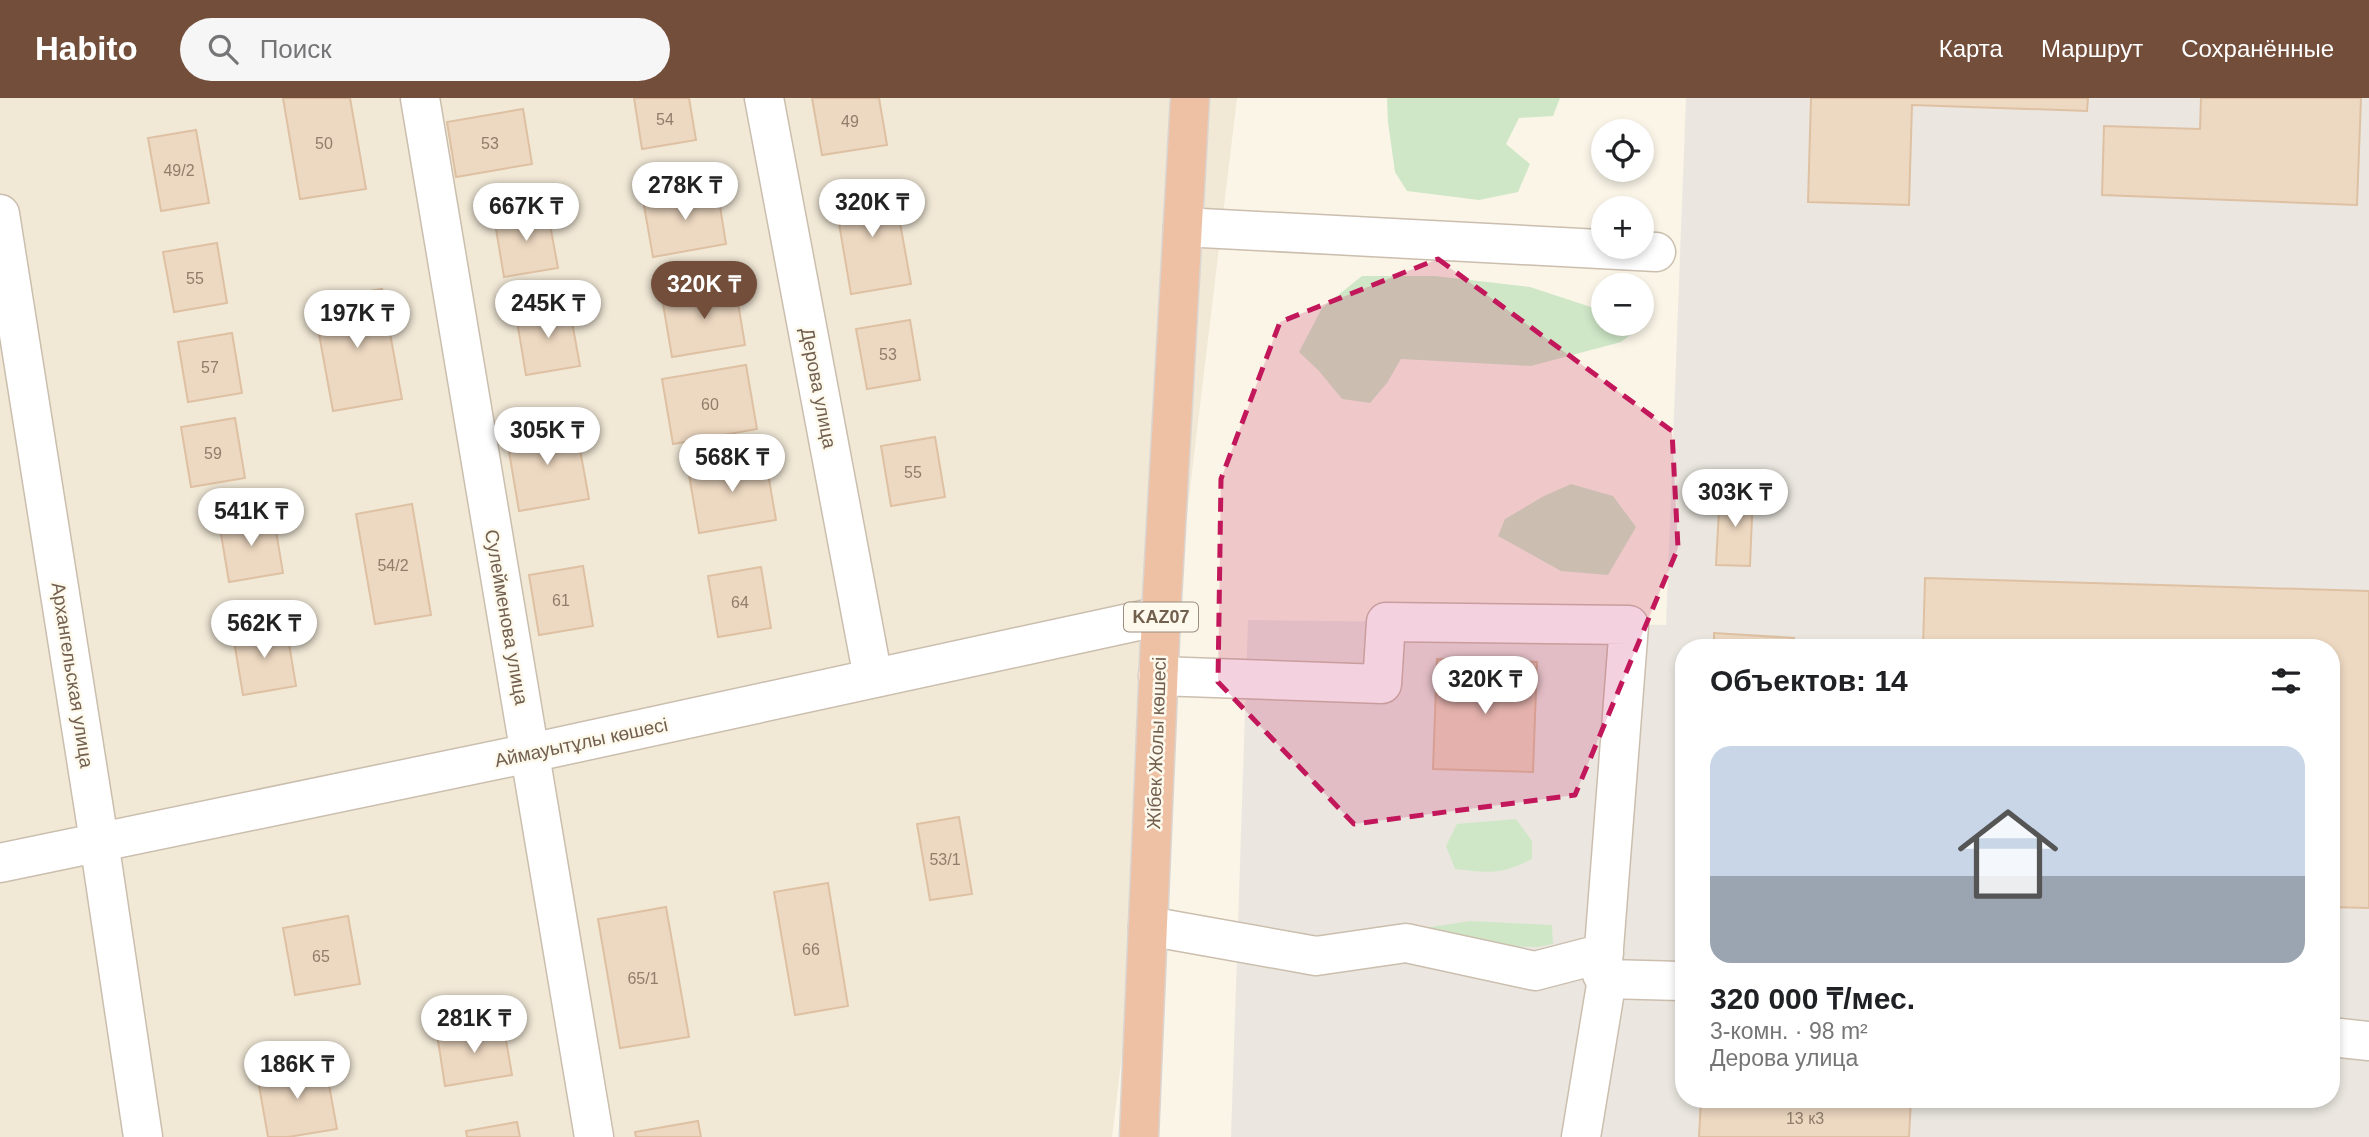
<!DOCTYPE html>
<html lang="ru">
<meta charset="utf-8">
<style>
body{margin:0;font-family:Helvetica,sans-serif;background:#f6f6f6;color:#202124;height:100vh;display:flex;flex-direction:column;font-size:26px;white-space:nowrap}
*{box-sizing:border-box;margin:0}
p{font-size:23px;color:#757577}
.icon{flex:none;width:38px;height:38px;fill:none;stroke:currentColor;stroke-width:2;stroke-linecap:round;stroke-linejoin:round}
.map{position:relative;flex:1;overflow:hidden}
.side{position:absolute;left:1675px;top:541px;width:665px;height:469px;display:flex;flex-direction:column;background:#fff;border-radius:28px;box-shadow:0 4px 10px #0003}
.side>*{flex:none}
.controls{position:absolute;left:1591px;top:21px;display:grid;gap:14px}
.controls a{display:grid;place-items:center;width:63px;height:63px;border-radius:50%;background:#fff;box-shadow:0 4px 10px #0003;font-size:35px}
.price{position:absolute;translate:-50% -60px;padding:0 16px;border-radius:24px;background:#fff;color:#222;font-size:23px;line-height:46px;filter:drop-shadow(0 2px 4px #0008)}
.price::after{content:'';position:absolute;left:50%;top:42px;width:21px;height:16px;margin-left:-10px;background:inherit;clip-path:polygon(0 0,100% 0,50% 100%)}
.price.on{background:#734e3b;color:#fff}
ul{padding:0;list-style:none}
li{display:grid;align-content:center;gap:14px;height:371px;padding:0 35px}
li span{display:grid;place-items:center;height:217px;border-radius:21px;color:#555}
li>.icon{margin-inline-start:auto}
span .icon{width:126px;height:126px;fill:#fffc;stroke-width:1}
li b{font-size:30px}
h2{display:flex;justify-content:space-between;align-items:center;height:84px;padding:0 35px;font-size:30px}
header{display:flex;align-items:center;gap:42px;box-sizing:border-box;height:98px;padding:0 35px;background:#734e3b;color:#fff}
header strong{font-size:33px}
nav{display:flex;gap:38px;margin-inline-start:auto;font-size:24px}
.search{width:490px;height:63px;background:#f6f6f6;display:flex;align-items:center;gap:18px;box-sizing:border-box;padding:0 24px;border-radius:38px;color:#757577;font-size:26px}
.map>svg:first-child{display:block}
.residential{fill:#f1e8d6}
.industrial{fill:#ebe7e0;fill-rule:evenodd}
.green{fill:#cfe7c7}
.building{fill:#edd8c1;stroke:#dec1a3;stroke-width:2}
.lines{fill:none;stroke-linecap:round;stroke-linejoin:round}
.minor-casing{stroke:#cbbeae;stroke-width:41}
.highway-casing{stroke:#dad5d1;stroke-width:41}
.minor{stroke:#fff;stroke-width:38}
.highway{stroke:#efc1a4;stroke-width:38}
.marked{fill:#c2185b;fill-opacity:0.2;stroke:#c2185b;stroke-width:5;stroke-dasharray:14 9;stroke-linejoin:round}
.labels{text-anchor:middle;stroke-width:5;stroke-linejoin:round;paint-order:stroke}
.number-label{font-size:16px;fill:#917d6b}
.shield{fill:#fdf9ed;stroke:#9c8d7e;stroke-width:2}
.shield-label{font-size:18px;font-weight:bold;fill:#725f4e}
.street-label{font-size:19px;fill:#725f4e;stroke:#fdf9ed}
</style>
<header>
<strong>Habito</strong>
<div class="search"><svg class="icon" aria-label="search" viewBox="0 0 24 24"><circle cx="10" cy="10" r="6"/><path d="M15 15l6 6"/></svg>Поиск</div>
<nav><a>Карта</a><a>Маршрут</a><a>Сохранённые</a></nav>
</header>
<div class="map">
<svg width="2369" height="1039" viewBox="0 0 2369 1039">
<rect width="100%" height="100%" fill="#faf5e7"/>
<path class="residential" d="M0,0H1237L1112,1039H0Z"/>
<path class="industrial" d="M1686,0H2369V1039H1231L1248,522L1666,527ZM1684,550H2331V1001H1684Z"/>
<path class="green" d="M1387,0H1560L1553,18L1519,20L1506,46L1530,66L1518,94L1479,102L1407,93L1395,74L1388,24Z
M1362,178H1435L1530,189L1603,213V226H1635L1642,228L1621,244L1531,268L1401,261L1387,285L1370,305L1342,301L1319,273L1299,254L1322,210Z
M1571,386L1613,398L1636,429L1608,477L1561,473L1498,438L1505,421L1544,398Z
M1516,721L1532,743V761C1501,777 1489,775 1455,771L1446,748L1457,726Z
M1470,823L1552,827L1553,846L1537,849L1406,845L1405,833Z"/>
<path class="building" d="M283,0H350L366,91L300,101Z
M634,0H689L696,42L642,51Z
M812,0H879L887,47L822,57Z
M1811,0H2088L2087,13L1912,7L1909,107L1808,104Z
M2201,0H2361L2357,107L2102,97L2104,28L2200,31Z
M523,11L532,66L456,79L447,24Z
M196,32L209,105L161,113L148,40Z
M893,86L911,186L851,196L834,96Z
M717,90L726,146L653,159L643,102Z
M547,110L558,170L504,179L494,119Z
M217,145L227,205L174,214L163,154Z
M735,187L745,247L672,259L662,200Z
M382,191L402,301L333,313L313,203Z
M569,207L580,268L526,277L516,217Z
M910,222L920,282L867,291L856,231Z
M232,235L242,295L188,304L178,244Z
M746,267L757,331L673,346L662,281Z
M235,320L245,380L191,389L181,329Z
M575,324L589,401L519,413L506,336Z
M935,339L945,399L891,408L881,348Z
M765,358L776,422L699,435L688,371Z
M1720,393L1753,395L1750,468L1716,467Z
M412,406L431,517L375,526L356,416Z
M273,415L283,475L229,484L219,424Z
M583,468L593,528L539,537L529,477Z
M761,469L771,530L718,539L708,478Z
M1925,480L2369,493V810L2331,809V550H1923Z
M286,528L296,588L243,597L233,537Z
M1714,535L1794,540V550H1714Z
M1437,561L1537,564L1533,674L1433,671Z
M959,719L972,796L930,802L917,726Z
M828,785L848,908L795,917L774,794Z
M666,809L689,939L620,950L598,821Z
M348,818L360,886L295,897L283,830Z
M503,925L512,977L445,988L437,936Z
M325,965L337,1031L288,1039H268L257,976Z
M1701,1001H1911L1909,1039H1699Z
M698,1023L701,1039H636L635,1034Z
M517,1024L520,1039H467L466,1033Z"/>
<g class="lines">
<defs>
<path id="minor" d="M420,0L594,1039
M764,0L873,580
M0,116L99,743L143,1039
M1183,129L1656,154
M1158,578L1382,586L1386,524L1629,527L1602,876L1607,881L1581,1039
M0,765L530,655L1161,518
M1148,828L1316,858L1406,845L1535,873L1604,855
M1607,881L1681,883
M2331,939L2369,943"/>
<path id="highway" d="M1139,1039L1161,518L1190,0"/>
</defs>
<use href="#minor" class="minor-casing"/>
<use href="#highway" class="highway-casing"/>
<use href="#minor" class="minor"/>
<use href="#highway" class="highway"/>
</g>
<path class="marked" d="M1438,161L1672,333L1678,450L1575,697L1354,726L1218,584L1221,381L1280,224Z"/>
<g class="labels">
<g class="number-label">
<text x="665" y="27">54</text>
<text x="850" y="29">49</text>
<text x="324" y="51">50</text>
<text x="490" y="51">53</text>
<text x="179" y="78">49/2</text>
<text x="195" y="186">55</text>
<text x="888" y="262">53</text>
<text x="210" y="275">57</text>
<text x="710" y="312">60</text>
<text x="213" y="361">59</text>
<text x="913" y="380">55</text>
<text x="393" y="473">54/2</text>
<text x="561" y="508">61</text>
<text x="740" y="510">64</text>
<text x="945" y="767">53/1</text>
<text x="811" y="857">66</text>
<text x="321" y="864">65</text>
<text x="643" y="886">65/1</text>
<text x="1805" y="1026">13 к3</text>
</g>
<rect class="shield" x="1124" y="504.5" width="74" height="29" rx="5"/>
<g class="shield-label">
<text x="1161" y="525">KAZ07</text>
</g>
<g class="street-label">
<text transform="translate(819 290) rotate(79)" y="7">Дерова улица</text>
<text transform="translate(507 519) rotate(80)" y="7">Сулейменова улица</text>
<text transform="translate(73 577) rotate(81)" y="7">Архангельская улица</text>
<text transform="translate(581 644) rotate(-12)" y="7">Аймауытұлы көшесі</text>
<text transform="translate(1156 645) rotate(-88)" y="7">Жібек Жолы көшесі</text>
</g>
</g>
</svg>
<div class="controls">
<a><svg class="icon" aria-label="locate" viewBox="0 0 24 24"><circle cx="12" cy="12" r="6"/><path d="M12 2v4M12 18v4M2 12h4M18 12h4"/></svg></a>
<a>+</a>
<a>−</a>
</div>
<b class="price" style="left:685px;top:124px">278K ₸</b>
<b class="price" style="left:872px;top:141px">320K ₸</b>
<b class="price" style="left:526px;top:145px">667K ₸</b>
<b class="price on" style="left:704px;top:223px">320K ₸</b>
<b class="price" style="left:548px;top:242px">245K ₸</b>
<b class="price" style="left:357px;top:252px">197K ₸</b>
<b class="price" style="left:547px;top:369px">305K ₸</b>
<b class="price" style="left:732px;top:396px">568K ₸</b>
<b class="price" style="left:1735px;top:431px">303K ₸</b>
<b class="price" style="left:251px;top:450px">541K ₸</b>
<b class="price" style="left:264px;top:562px">562K ₸</b>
<b class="price" style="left:1485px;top:618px">320K ₸</b>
<b class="price" style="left:474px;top:957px">281K ₸</b>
<b class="price" style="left:297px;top:1003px">186K ₸</b>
<section class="side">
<h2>Объектов: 14<svg class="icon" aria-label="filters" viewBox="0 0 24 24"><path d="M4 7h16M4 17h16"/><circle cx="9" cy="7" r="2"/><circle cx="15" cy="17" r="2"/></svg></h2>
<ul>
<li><span style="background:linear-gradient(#c9d6e8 60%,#9aa5b1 0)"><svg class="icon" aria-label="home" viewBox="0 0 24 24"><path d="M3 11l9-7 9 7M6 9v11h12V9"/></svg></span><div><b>320 000 ₸/мес.</b><p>3-комн. · 98 m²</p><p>Дерова улица</p></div></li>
</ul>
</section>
</div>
